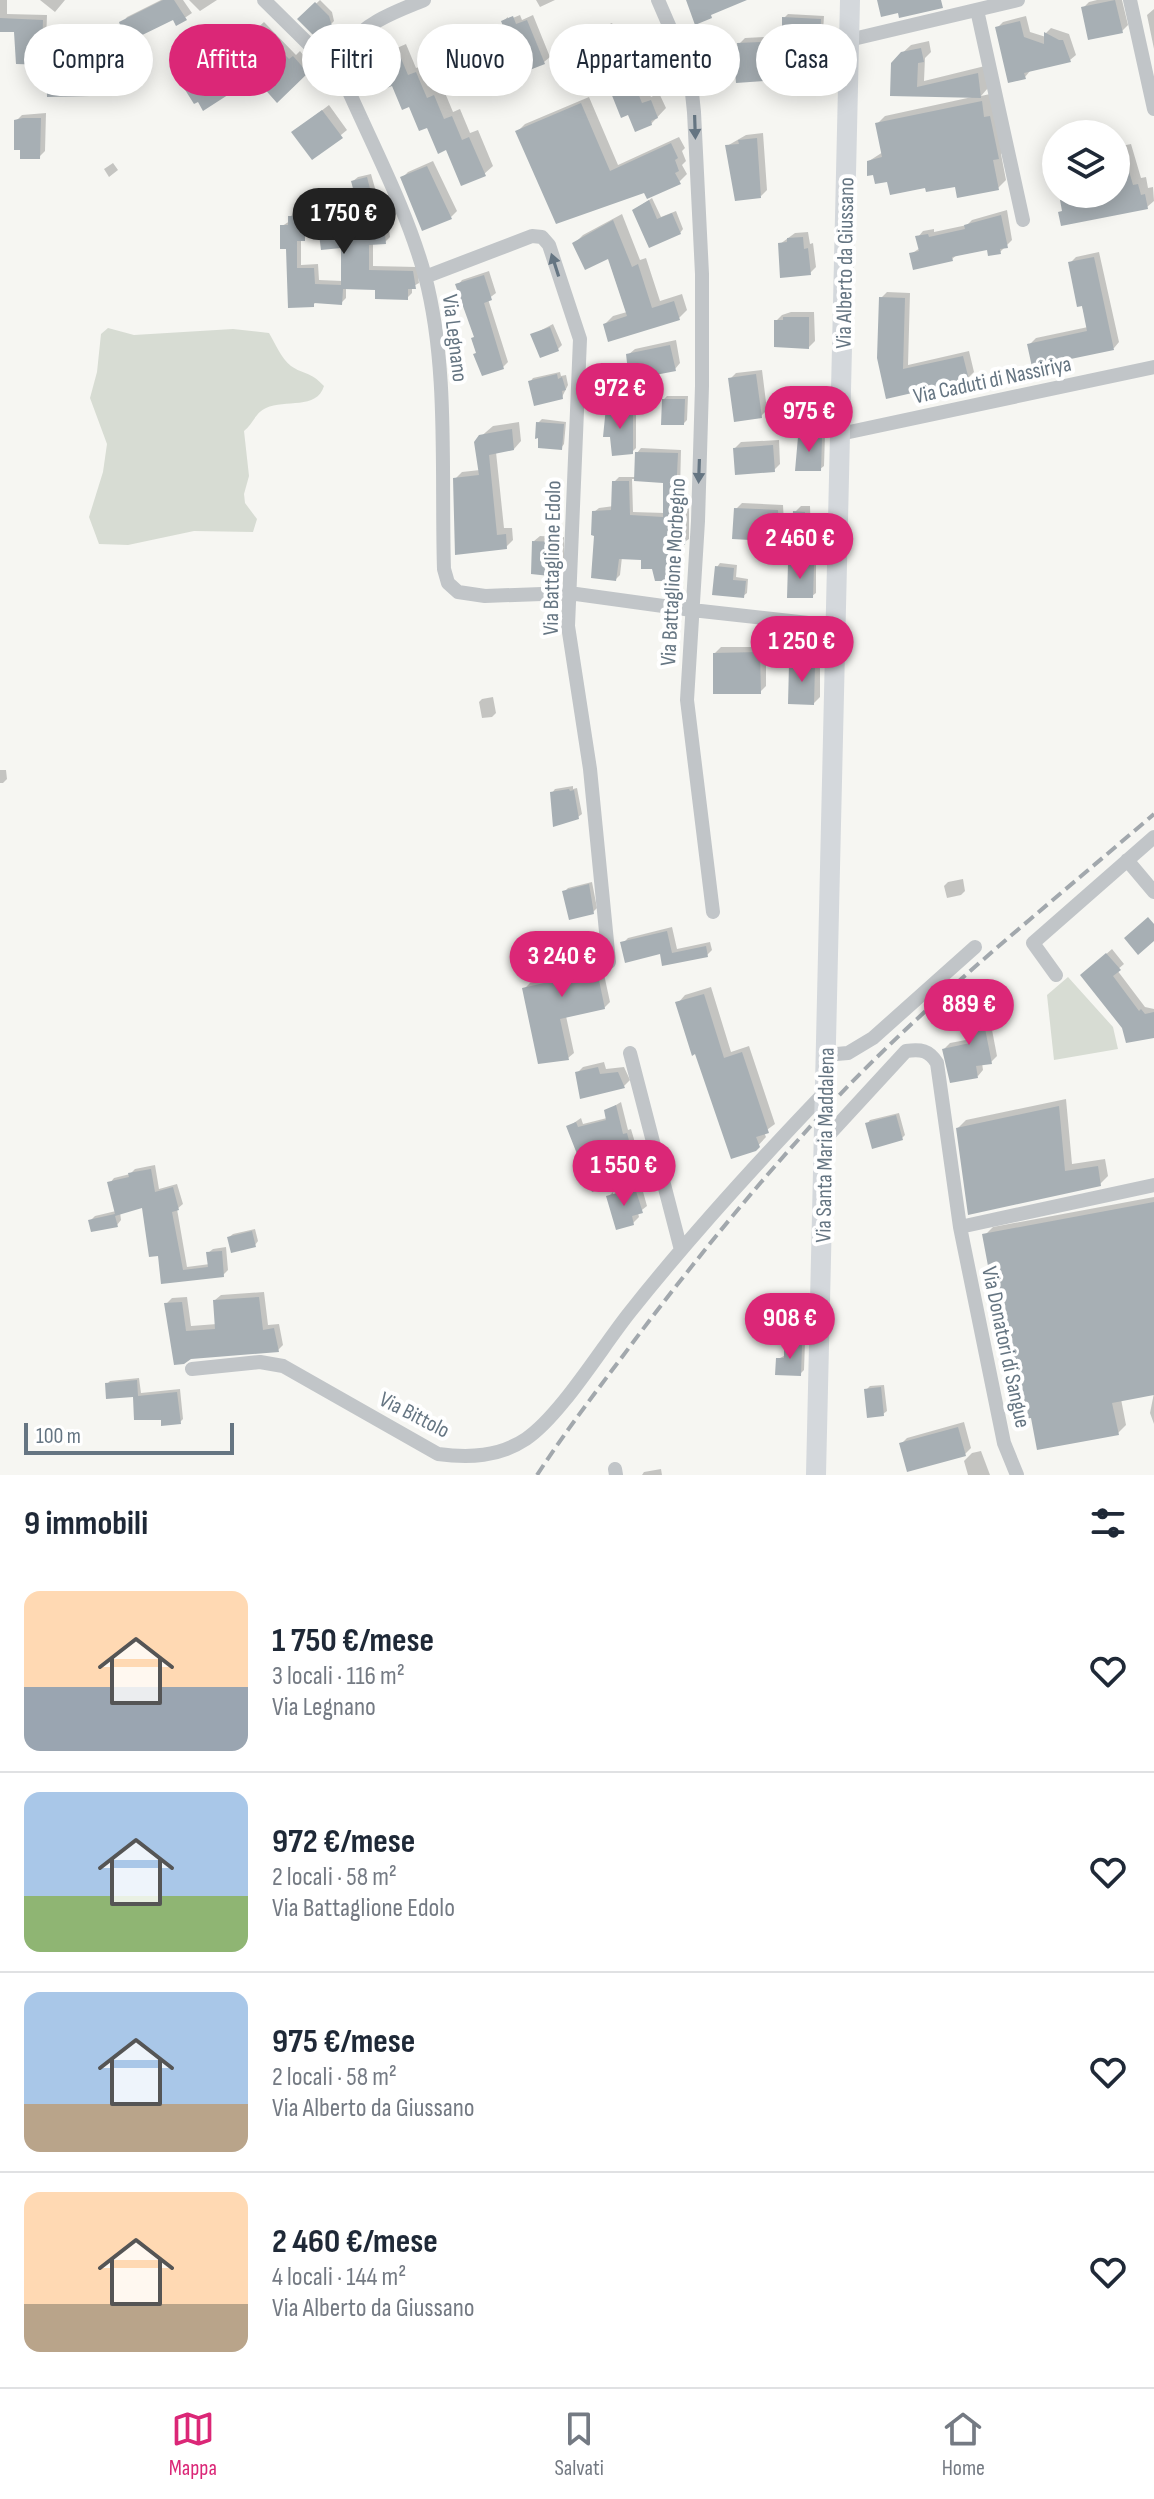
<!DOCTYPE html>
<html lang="it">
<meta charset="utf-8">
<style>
body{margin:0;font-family:"Sofia Sans Condensed",sans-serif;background:#f2f2f3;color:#1f2937;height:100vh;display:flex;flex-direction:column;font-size:30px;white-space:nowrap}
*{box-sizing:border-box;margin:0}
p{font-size:26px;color:#747a83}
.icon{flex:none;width:44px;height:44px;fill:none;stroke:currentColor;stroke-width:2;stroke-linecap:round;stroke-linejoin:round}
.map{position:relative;height:1475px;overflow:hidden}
.panel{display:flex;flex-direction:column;background:#fff;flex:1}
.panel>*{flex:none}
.banner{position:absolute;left:24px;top:24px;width:1106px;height:72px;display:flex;gap:16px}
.tools{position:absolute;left:1042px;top:120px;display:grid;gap:16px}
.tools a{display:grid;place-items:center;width:88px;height:88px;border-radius:50%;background:#fff;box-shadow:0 4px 20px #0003;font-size:40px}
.scale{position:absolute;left:24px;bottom:20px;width:210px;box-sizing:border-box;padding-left:8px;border:4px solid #657582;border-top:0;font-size:22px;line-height:28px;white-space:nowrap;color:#657582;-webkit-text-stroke:6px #fff;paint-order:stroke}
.price{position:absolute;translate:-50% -68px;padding:0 18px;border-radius:28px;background:#db2777;color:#fff;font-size:26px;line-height:52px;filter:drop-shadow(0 2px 4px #0008)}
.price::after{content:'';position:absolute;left:50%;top:48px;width:24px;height:18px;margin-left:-12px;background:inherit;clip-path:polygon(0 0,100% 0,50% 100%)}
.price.selected{background:#222;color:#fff}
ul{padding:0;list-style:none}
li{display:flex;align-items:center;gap:24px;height:200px;padding:0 24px}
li+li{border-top:2px solid #e0e1e3}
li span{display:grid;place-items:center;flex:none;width:224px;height:160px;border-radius:16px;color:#555}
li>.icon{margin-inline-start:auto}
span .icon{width:96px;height:96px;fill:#fffc;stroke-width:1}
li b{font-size:34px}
h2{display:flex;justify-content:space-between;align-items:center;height:96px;padding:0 24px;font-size:34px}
.chip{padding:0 28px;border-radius:36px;background:#fff;box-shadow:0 4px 20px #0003;font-size:28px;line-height:72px}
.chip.selected{background:#db2777;color:#fff}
.menu{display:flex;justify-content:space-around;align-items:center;height:112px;border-top:2px solid #e0e1e3;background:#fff;font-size:22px;color:#747a83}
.menu a{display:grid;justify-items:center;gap:4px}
.menu .selected{color:#db2777}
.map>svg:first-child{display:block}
.green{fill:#d7dcd3}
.shadow{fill:#0003;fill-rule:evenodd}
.building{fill:#a7afb4}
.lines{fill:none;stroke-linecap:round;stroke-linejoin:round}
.street{stroke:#c1c5c8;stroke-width:14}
.secondary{stroke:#d4d8dc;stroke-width:20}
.rail{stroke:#a2a8ad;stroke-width:4;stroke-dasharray:12 6;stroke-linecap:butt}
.oneway{fill:#657582}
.labels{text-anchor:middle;stroke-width:8;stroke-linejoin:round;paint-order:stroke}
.street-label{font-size:22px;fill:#657582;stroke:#fff}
</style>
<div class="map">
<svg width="1154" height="1475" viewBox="0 0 1154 1475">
<rect width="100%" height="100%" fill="#f6f6f2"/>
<path class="green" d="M108,328L134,335L233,329L269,333C275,343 281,358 291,366C304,375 310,371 324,386C317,410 285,399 266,408C256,412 252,425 244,431L249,476L244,494L245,503L257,519L253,532L194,531L128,545L99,544L89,517L103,472L107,444L90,398L97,372L101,334Z
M1068,977L1113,1027L1118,1049L1054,1060L1047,995Z"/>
<path class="shadow" d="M0,0H7V14L47,15L46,43L109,41L127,17L161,0H183L192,13L177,23L174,17L135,37L134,55L129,61L94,60L95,88L89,94L48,63L16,30H0Z
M40,0H65L55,12Z
M189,0H217L200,11Z
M320,0L332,12L334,21L331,24L300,19Z
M536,0H555L540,7Z
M1097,0H1122L1128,25L1122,31L1083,8L1089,2Z
M1154,9V49L1147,15Z
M788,14L824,16L822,49H826L825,78L822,82L801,32L784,18Z
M520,15L522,20L533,15L550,57L544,62L503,21L508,17V20Z
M1026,16L1030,32L1046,37V33L1051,28L1069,34L1076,55L1070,60L1030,71L1025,77L997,28L1003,22Z
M264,22L296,55L300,51L312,66L306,72L273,78L250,54L236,48Z
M612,23L614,27L621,24L628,40L621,48L631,73L639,70L651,97L659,93L666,108L651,124L629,112L590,59L596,53L593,36L601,28Z
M766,37L769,73L763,79L736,62L740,58L739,44L745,38Z
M210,40L238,84L232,90L172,67Z
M929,41L931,52L925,58L924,81L985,66L988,88L981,96L990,94L1007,149L1001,154L1006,180L998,188L956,184L927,186L888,180L869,161L883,152L877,124L885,116L972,97L892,94L898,57L911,45Z
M406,44L416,68L424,65L435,91L443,88L453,112L460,109L470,133L478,130L493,166L484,174L447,148L375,62L383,54Z
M589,97L618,165L679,137L685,148L682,151L686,161L682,165L687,174L679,182L645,190L517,132L525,124Z
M329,105L347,130L313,158L300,127Z
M46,113L45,151L39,157L16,121L22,115Z
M763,133L767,190L761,196L727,146L746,135Z
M1131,144L1141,178L1146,177L1148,188L1153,187L1154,201L1147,207L1062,201L1066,194H1116V147Z
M433,161L457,211L451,217L402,178L408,172Z
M113,163L118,170L109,177L104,169Z
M371,174L382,213L387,212L390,237L385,242L373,243V266L417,267L419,283L412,287V293L407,298L377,288L346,287V298L341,303L317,301L313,305L290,306L288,247L282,226L290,221V217L295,212H308L309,234L301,239V265L318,264L319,280L343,281V246L322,235L326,230L348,228L344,199L348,194L356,193L353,181L358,177Z
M652,198L661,217L676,211L683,229L680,233L634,210Z
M1007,210L1012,240L1000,252L989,248L958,254L952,259L911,254L920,248L918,237L923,231L934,229V232L967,225L972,220Z
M622,214L640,260L646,258L660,301L682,294L687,310L679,318L605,324L613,316L627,312L609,257L575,243L583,235Z
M808,232L810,244L813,243L816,267L810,273L780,244L795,233Z
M1099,252L1119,342L1114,348L1030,344L1036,338L1088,327L1070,263L1076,257Z
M489,271L496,293L488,299L508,362L503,367L478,352L476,335L458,285L462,280Z
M887,292L910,293L908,365L969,351L974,372L968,378L887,396L881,298Z
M791,312H814L815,341L809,347L776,321L782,315Z
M553,324L562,345L558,349L532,335Z
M676,340L680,363L675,369L629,354L635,349Z
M762,370L767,410L761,416L730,379L736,373Z
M560,372L561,376L566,375L568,385L562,397L530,382L533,378Z
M667,396H688L687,420L684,423L664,399Z
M611,404H619V408H636V448L632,452L608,408Z
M542,419L566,422L564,444L561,448L538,423Z
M519,422L521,441L514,449L496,452L504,528H512L513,540L506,547L455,479L462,472L480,470L477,440L486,432L493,426Z
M803,435H825L824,466L820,469L800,438Z
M779,440L780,464L774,470L735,448L741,442Z
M641,448L681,450L680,490H686V502L689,501V539L683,543L680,563L671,577L643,558L622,557L620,575L616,579L597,534L594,512L599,508L614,506V482L619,477H636L637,453ZM632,479L665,481V513L633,512Z
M742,503L783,505L784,523H795V512L801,506H810L811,535L805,541L736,509Z
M540,536L564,537V569L559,575L534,541Z
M793,562H816V593L812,596L790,565Z
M720,563L737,565L736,577L748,579L747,593L743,596L717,567Z
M721,647H766V686L760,692L715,653Z
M797,659L820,660V697L814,703L791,665Z
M493,697L496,713L492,717L482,718L479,702L482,699Z
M0,770H6L7,779L3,783H0Z
M573,786V789L577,788L582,814L578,817L552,793L555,789Z
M963,879L965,891L961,895L947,898L944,886L948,882Z
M592,882L597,908L593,912L564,892L568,888Z
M672,927L677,949L710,942L712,950L707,955L664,964L661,952L623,943L628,938Z
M596,937L610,1002L604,1008L566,1016L574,1053L568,1058L524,989L530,983L555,977L549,952L555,946Z
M1112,949L1124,964L1117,970L1145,1007L1154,1009V1036L1124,1027L1088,970Z
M711,987L731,1052L749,1046L775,1124L764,1132L766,1137L755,1149L678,1003L685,995Z
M985,993L997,1056L991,1062L982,1063L983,1070L978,1076L944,1049L950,1043L971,1039L964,1002L970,996Z
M604,1062L606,1069L624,1067L630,1080L624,1086L577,1073L583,1067Z
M1066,1099L1072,1164L1105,1159L1108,1176L1100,1184L970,1213L958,1128L966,1120Z
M621,1102L628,1130L631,1129L636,1146L631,1150L600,1158L609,1180L604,1185L568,1127L581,1118L583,1124L607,1118L606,1111Z
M899,1113L905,1135L902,1138L867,1124L870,1120Z
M155,1165L159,1189L177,1184L183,1204L177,1209L187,1267L210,1264L208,1253L213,1249L226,1247L228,1270L223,1275L163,1282L159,1253L144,1206L120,1212L121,1220L117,1225L91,1220L95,1216L116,1211L110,1183L114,1178L130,1174L135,1169Z
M642,1188L647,1206L638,1213L639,1217L633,1223L609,1196L613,1192V1196Z
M1154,1197V1393L1121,1399L1126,1425L1118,1433L1032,1415L985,1235L993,1227Z
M255,1229L258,1241L255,1245L229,1237L233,1234Z
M264,1292L268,1325L279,1324L283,1345L278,1350L190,1357L166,1304L172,1298L187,1297L191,1326L217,1324L215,1300L221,1295Z
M790,1341L805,1342L804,1370L800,1374L778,1359L786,1355V1345Z
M139,1378L141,1393L180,1389L183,1419L180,1422L163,1418L135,1395L107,1384L110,1381Z
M884,1385L887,1411L883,1414L866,1390L870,1386Z
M1154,1393V1437V1424L1150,1413Z
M964,1422L971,1448L965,1454L901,1444L907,1438Z
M981,1451L990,1475H968L964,1461L972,1453Z
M661,1469L662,1475H642L644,1472Z"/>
<path class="building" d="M163,0H174L187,20L176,26L173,20L130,41V63L89,62L90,96L47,97L46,65L16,64L14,32H0V18L43,20L42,48L107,45V40H111L112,30L120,25L119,22Z
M686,0H747L711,15L712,18L695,25Z
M877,0H941L943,8L899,18L898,13L881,17Z
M1115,0L1123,33L1088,40L1081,7Z
M315,2L329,16L332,26L315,37L297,19Z
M513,16L516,24L527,20L545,64L522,73L501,21Z
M782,17L821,19L820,51H823V84L801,83V39H799V34L782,33Z
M1020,21L1024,37L1044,44V32L1059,40H1063L1071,62L1024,73L1026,79L1008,83L995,27Z
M257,26L289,59L293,56L308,73L277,103L262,86L271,79L250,57L245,61L233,48Z
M604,30L605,34L613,31L621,50L612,54L623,80L631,76L642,103L651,100L658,118L651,121L652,125L635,132L628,115L621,118L609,88L601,91L587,58L595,55L590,43L593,42L590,36Z
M761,42L764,81L736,83L734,61H739L737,43Z
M203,45L234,91L203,111L198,102L194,104L170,66Z
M921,48L924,62L918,63L917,87L978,73L981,98L890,96L891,63L901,52Z
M398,51L408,75L416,72L427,98L434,95L444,119L452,116L462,140L469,137L486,176L461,186L446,150L438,154L427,128L419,131L409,107L402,110L392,86L384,89L373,61Z
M982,101L984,117L990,116L999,159L993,160L999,190L957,198L955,187L926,192L925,188L890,195L887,182L875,184L873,175L867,176V161L882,157L875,123Z
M581,103L610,171L671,143L678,158L675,160L679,171L675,173L681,184L647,199L644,193L556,224L515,131Z
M322,110L343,138L312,160L291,132Z
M23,118H41L40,159H20V150H14V120Z
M757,138L761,198L735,201L725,145L739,144L738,140Z
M1116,143H1121L1133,185L1138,184L1141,195L1145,194L1148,209L1061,226L1058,212L1062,211L1060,200L1064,199L1063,194H1116Z
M427,166L452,219L422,231L400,177Z
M367,177L377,216H383L386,244L369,245V270L413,271L416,289H408V300L375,299V290L343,289L342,305L314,303V307L288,308L286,249H280V225H288V216H305V241H297V268H314L315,284L341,285V248L321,250L319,234L346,232L342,198L355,196L351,181Z
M649,200L657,219L672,213L681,234L649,248L632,210Z
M1001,215L1008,248L1000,249L1001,254L988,256L987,250L952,257L953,261L913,270L909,253L919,251L915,236L928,234L929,237L965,229L964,225Z
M613,220L632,267L638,264L652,308L674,301L680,320L608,342L603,324L627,316L608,259L585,270L572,243Z
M803,237L804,249L808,248L811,275L780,278L778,243L787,242V238Z
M1094,257L1114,350L1032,367L1027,344L1087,331L1082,306L1077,307L1068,262Z
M484,275L492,300L484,303L504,369L482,376L473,354L476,353L471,338L474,337L455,284Z
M879,297L905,298L903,369L963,356L969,380L886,399L877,358Z
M783,317H809V349L774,347V320H783Z
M550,327L559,351L540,358L530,334Z
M670,345L676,371L629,380L626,354Z
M557,374L558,379L562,377L566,390L562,391L563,399L534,406L528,381Z
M756,374L762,418L734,422L728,378Z
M662,399H685L684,425H661Z
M606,407L633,411V454L612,456L610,437H603Z
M536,422L564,424L562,450L538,448V438L535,439Z
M512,429L514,450L489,455L497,535L506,534L507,549L455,555L453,478L479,475L474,442L479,435Z
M798,437L822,438L821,471H795Z
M773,445L775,472L735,475L733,448Z
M635,452L678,453L676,494H683L686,532L685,545H680L676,569H673L672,579H668V581H655L652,569H641V560L619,559L616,581L591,578L594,536L591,535L592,511L611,510L612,481H629L630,515L663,517V483L634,481Z
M734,508L778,510L779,528H792L793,511L805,512L806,543L732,539Z
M532,541L559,542V577L531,574Z
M788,564L814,565L813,598H787Z
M715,566L734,568L733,580L746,581L744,598L712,595Z
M760,652L761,694H713V653Z
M789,664L815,665L814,705L788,704Z
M569,789L570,791L574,790L579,819L553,827L550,792Z
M589,884L594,914L569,920L562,891Z
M1148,917L1154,924V941L1138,955L1124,938Z
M667,931L672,953L706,946L708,957L662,966L660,954L625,963L620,942Z
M591,942L605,1009L560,1019L569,1060L538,1064L522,988L553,981L547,952Z
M1106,953L1121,970L1113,976L1139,1011L1141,1009L1145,1014L1154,1012V1038L1126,1043L1122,1028L1080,975Z
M704,994L724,1058L742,1052L769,1133L756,1137L760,1147L756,1151L731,1159L695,1054L692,1056L675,1002Z
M979,998L992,1064L976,1066L978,1078L950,1083L942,1049L970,1043L962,1001Z
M598,1067L600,1074L618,1072L625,1088L580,1099L575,1072Z
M616,1105L623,1134L627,1133L632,1152L595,1161L605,1187L592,1192L566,1126L576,1122L578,1127L606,1120L604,1110Z
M1059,1106L1065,1171L1098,1166L1101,1186L968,1215L956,1128Z
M896,1115L903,1140L872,1149L865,1123Z
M151,1169L155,1192L173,1187L179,1210L172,1212L183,1270L208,1267L206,1252L222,1251L224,1277L161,1284L158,1256L149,1257L142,1208L115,1216L118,1227L91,1232L88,1220L115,1214L107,1182L129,1177L128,1173Z
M635,1188L643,1213L632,1216L634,1225L616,1230L606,1196Z
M1154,1202V1395L1112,1403L1119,1435L1037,1450L1031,1418L1017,1420L982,1234Z
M252,1231L256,1247L231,1253L227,1237Z
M259,1297L263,1330L274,1328L279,1352L191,1359L184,1364L174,1365L164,1303L182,1302L186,1331L215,1329L213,1300Z
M784,1344L802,1345L801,1376L775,1375L776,1358H784Z
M137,1380L138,1396L177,1392L181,1424L161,1426V1420H134L133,1397L106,1399L105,1383Z
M881,1387L884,1416L867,1418L864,1389Z
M958,1427L966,1456L907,1472L899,1443Z"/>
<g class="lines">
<path class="street" d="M264,0L343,78
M424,0C400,10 362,23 349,47C344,57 344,67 343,78C371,143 406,207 425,276C449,367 441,474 444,569L448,583L458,592L485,596L569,593L692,610L835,626
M658,0L690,74L694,112L702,274V386L698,521L687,700L713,912
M1130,0L1154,109
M977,10L1023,220
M849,40L1018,0
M425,277L532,236L542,237L549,245L580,339L568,626L590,769L609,962
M840,434L1154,367
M1127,860L1154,892
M1056,975L1033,943L1154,837
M630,1053L681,1250
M825,1055L848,1053L873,1038L975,947
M824,1140L906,1051C921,1049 929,1050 937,1063L960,1227L1154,1185
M960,1227L1004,1443L1017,1475
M192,1369L260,1362L283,1366L438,1454C469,1458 499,1457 526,1439C561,1415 602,1347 630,1312C691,1235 757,1163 825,1092
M615,1469L616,1475"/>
<path class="secondary" d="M816,1475L850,0"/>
<path class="rail" d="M537,1475C569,1426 605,1380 640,1333C706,1246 775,1162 851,1083C945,987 1052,902 1154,814"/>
</g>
<defs><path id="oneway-solid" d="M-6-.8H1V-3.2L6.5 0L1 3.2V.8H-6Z" transform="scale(2)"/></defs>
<g class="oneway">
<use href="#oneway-solid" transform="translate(695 127) rotate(88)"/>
<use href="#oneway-solid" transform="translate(555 265) rotate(-108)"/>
<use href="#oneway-solid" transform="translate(699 471) rotate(92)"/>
</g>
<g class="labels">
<g class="street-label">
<text transform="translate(844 263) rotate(-89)" y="8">Via Alberto da Giussano</text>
<text transform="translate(456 338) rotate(83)" y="8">Via Legnano</text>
<text transform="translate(992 379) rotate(-12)" y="8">Via Caduti di Nassiriya</text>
<text transform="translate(551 558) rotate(-89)" y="8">Via Battaglione Edolo</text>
<text transform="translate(672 572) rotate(-87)" y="8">Via Battaglione Morbegno</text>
<text transform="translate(824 1145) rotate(-89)" y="8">Via Santa Maria Maddalena</text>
<text transform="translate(1007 1347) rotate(78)" y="8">Via Donatori di Sangue</text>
<text transform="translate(415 1414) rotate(27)" y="8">Via Bittolo</text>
</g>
</g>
</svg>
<div class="tools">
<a><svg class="icon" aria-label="layers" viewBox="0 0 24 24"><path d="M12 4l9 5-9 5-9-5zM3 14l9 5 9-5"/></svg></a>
</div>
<div class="scale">100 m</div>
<b class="price selected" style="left:344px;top:256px">1 750 €</b>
<b class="price" style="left:620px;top:431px">972 €</b>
<b class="price" style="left:809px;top:454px">975 €</b>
<b class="price" style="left:800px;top:581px">2 460 €</b>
<b class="price" style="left:802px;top:684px">1 250 €</b>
<b class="price" style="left:562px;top:999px">3 240 €</b>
<b class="price" style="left:969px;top:1047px">889 €</b>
<b class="price" style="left:624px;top:1208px">1 550 €</b>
<b class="price" style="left:790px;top:1361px">908 €</b>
<div class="banner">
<a class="chip">Compra</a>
<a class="chip selected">Affitta</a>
<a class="chip">Filtri</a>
<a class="chip">Nuovo</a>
<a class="chip">Appartamento</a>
<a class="chip">Casa</a>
</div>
</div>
<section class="panel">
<h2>9 immobili<svg class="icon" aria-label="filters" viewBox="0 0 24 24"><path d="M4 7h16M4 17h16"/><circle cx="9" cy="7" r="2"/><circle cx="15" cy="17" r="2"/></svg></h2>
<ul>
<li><span style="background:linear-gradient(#ffd9b3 60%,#9aa5b1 0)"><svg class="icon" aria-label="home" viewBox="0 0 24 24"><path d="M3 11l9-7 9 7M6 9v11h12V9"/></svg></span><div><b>1 750 €/mese</b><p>3 locali · 116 m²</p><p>Via Legnano</p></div><svg class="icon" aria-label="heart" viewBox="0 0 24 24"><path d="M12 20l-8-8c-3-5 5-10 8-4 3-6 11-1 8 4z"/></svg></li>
<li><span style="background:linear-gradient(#a9c7e8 65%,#8fb573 0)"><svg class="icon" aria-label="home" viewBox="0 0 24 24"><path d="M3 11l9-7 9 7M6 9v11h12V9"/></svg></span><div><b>972 €/mese</b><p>2 locali · 58 m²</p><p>Via Battaglione Edolo</p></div><svg class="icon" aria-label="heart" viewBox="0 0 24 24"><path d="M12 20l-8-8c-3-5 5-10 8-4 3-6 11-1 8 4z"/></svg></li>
<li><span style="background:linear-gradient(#a9c7e8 70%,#b9a48a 0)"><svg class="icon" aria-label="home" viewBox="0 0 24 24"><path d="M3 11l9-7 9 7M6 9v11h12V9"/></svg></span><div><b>975 €/mese</b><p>2 locali · 58 m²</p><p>Via Alberto da Giussano</p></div><svg class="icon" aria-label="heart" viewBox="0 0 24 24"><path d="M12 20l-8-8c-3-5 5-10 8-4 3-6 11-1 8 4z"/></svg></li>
<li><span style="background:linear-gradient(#ffd9b3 70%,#b9a48a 0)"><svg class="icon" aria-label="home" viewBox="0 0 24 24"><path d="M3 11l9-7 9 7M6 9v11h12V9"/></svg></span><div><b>2 460 €/mese</b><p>4 locali · 144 m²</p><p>Via Alberto da Giussano</p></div><svg class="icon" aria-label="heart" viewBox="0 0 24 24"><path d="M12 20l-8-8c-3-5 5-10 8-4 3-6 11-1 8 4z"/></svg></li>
</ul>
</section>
<nav class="menu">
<a class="selected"><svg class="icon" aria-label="map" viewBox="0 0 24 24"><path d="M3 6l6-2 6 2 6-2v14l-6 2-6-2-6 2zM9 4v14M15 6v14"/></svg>Mappa</a>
<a><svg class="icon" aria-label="saved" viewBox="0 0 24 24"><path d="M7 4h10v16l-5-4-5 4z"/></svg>Salvati</a>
<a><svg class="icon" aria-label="home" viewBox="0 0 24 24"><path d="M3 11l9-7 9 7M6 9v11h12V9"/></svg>Home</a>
</nav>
